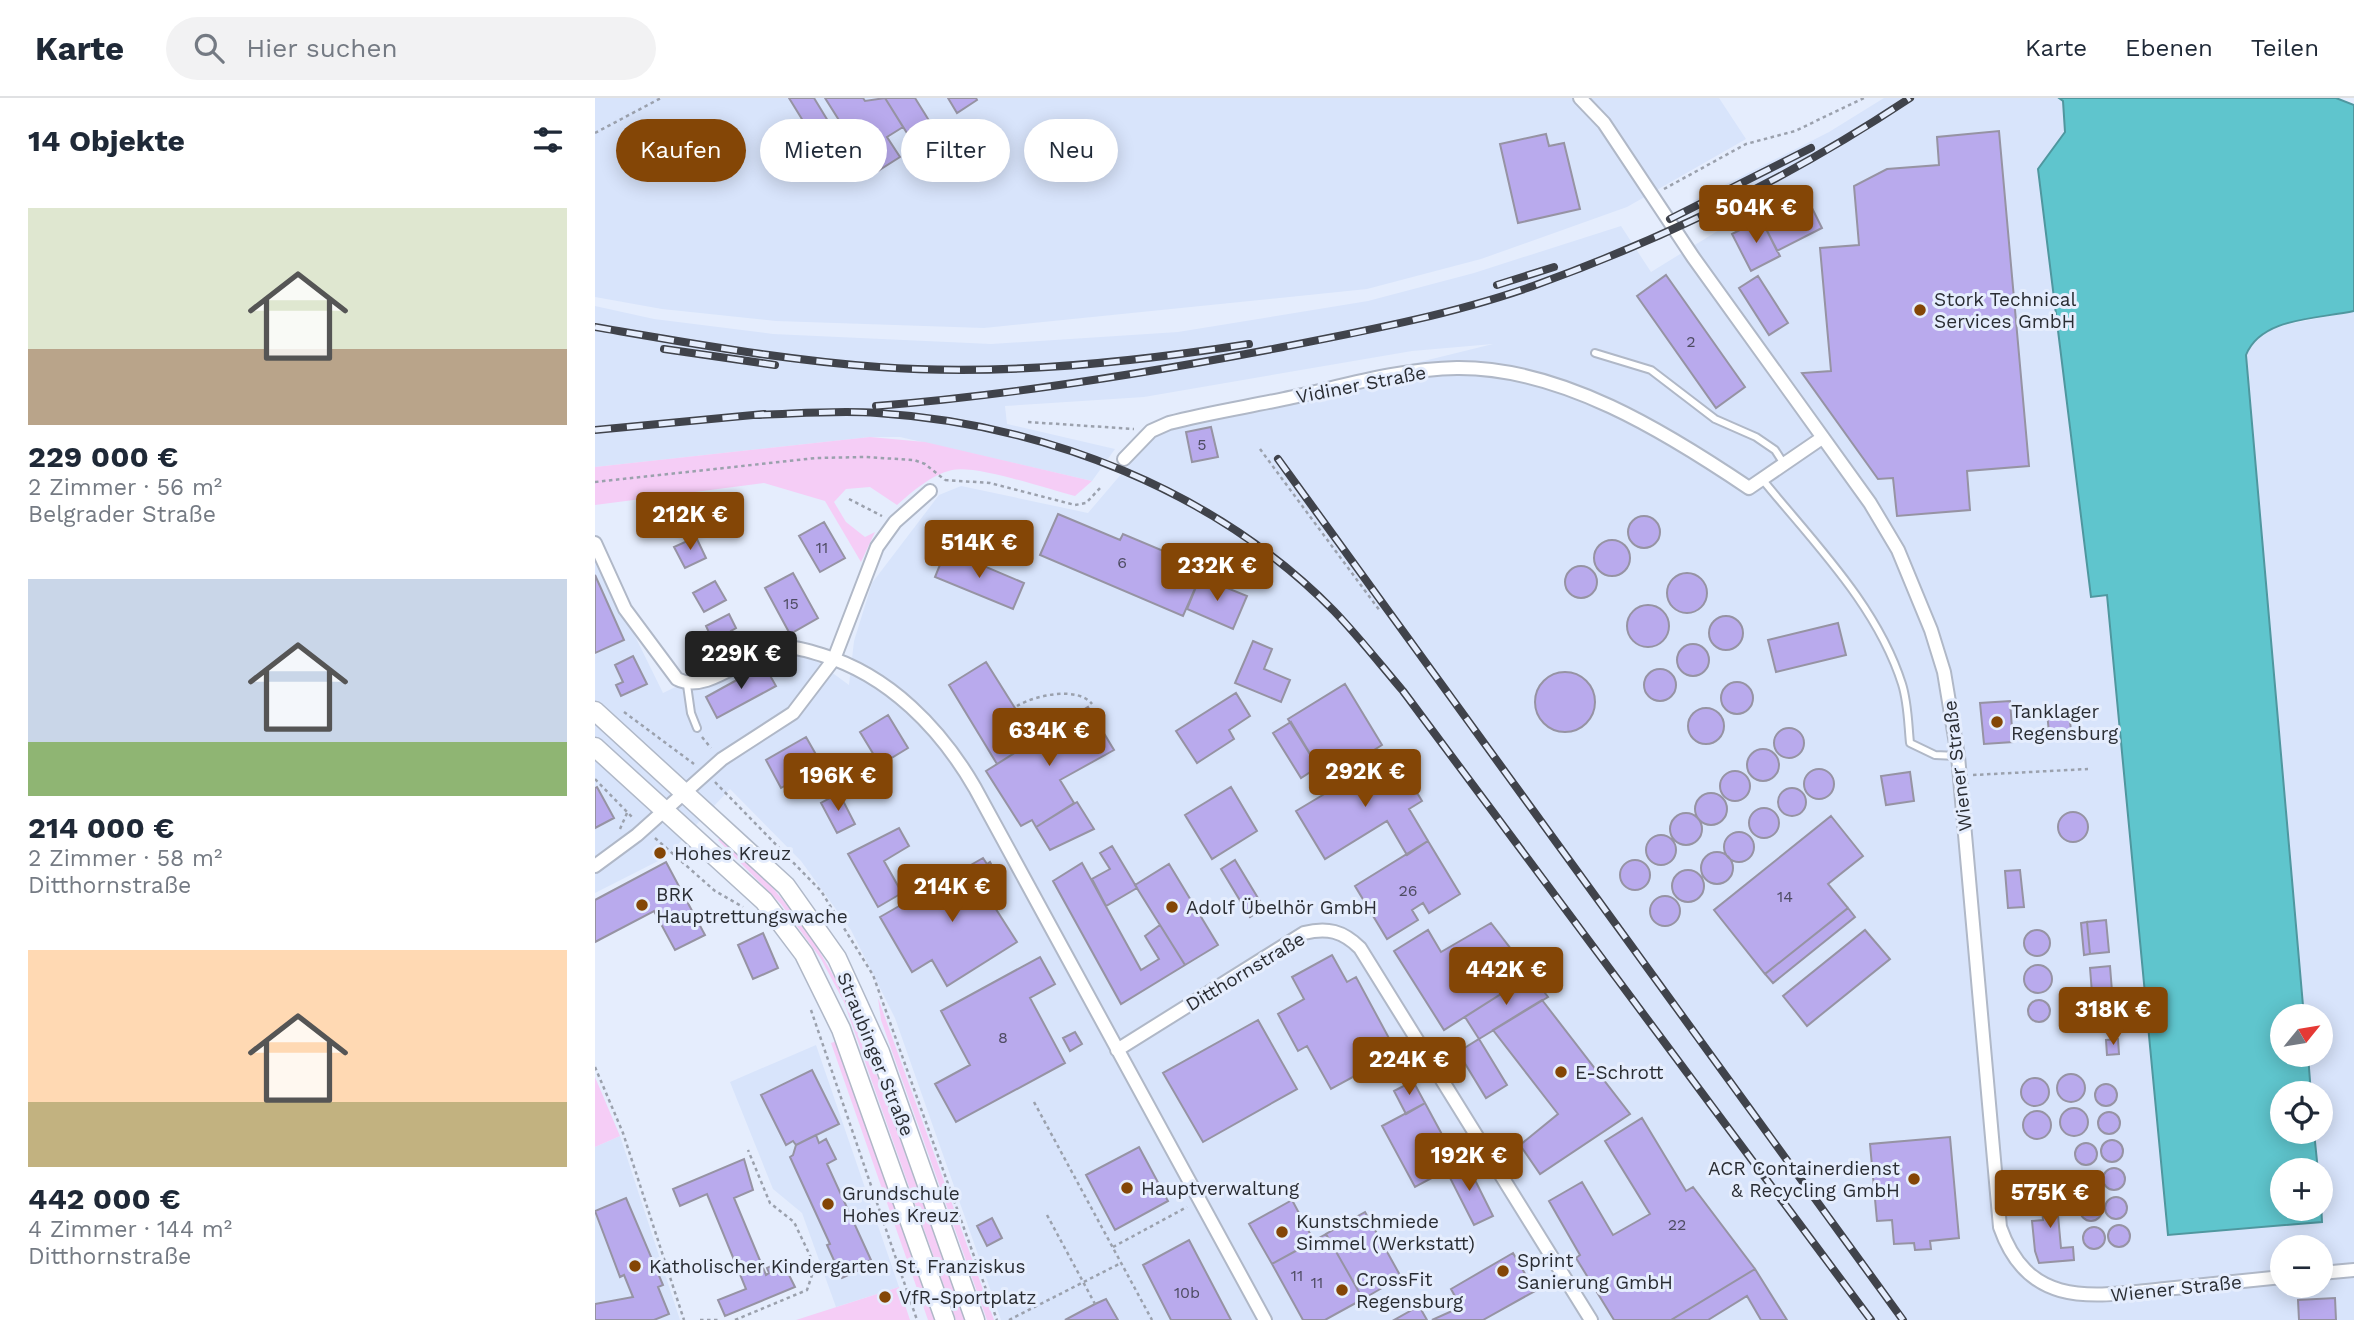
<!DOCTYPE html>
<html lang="de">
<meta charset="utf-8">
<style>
body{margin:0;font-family:"Work Sans",sans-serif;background:#f2f2f3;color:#1f2937;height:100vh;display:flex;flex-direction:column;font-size:26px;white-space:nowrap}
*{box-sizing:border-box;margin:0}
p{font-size:23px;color:#747a83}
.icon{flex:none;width:38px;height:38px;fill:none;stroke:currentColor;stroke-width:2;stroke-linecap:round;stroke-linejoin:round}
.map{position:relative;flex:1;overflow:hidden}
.side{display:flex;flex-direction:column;background:#fff;width:595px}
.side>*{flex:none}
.banner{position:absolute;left:21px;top:21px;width:665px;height:63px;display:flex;gap:14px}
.needle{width:46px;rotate:60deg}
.tools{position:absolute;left:1675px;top:906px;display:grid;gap:14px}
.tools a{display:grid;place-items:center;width:63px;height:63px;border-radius:50%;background:#fff;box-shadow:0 4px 18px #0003;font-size:35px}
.price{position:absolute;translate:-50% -60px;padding:0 16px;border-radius:7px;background:#844606;color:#fff;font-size:23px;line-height:46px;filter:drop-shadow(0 2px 4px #0008)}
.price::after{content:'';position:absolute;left:50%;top:42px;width:21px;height:16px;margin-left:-10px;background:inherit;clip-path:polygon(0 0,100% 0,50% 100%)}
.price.current{background:#222;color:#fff}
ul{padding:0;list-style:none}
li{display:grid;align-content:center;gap:14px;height:371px;padding:0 28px}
li span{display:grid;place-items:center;height:217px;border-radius:0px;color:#555}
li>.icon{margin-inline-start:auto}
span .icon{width:126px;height:126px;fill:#fffc;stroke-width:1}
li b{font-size:30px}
h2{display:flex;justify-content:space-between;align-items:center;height:84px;padding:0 28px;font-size:30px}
.chip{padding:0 24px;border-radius:32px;background:#fff;box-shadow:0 4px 18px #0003;font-size:24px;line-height:63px}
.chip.current{background:#844606;color:#fff}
header{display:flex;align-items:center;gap:42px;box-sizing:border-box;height:98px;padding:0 35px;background:#fff;border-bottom:2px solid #e0e1e3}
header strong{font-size:33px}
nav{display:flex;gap:38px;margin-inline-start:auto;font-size:24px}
.search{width:490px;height:63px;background:#f2f2f3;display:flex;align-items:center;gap:18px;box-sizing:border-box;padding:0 24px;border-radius:38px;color:#747a83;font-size:26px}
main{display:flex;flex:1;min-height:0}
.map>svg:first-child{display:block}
.built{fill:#d8e4fb;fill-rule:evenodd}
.green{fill:#f5cdf6}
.water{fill:#5fc5cd;stroke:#4f979f;stroke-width:2}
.building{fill:#b9aaed;stroke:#9693a3;stroke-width:2}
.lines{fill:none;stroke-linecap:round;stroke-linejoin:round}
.lane-casing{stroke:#b0b8c7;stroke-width:10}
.street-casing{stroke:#b0b8c7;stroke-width:16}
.secondary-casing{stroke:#b0b8c7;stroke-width:21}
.path{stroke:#9ba1ad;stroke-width:2.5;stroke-dasharray:3.5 3.5;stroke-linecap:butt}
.lane{stroke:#fff;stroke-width:6}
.street{stroke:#fff;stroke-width:12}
.secondary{stroke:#fff;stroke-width:18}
.rail-casing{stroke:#40434b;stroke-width:8}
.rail{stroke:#e5edfd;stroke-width:5;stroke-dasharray:16;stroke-linecap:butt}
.poi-dot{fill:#844606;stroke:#e5edfd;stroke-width:2.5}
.labels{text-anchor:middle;stroke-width:6;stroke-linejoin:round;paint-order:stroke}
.number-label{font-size:16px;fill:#4e4c62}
.poi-label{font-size:19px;fill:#2a2d33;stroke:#e5edfd;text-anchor:start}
.street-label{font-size:19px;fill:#2a2d33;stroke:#e5edfd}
</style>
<header>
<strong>Karte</strong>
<div class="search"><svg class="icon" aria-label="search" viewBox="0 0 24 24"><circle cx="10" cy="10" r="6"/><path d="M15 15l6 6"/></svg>Hier suchen</div>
<nav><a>Karte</a><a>Ebenen</a><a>Teilen</a></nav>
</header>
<main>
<section class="side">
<h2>14 Objekte<svg class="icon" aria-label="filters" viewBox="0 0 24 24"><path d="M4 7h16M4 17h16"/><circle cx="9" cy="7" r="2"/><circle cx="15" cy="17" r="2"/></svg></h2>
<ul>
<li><span style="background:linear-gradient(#dfe7d0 65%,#b9a48a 0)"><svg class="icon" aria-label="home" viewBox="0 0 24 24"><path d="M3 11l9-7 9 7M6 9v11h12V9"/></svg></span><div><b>229 000 €</b><p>2 Zimmer · 56 m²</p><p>Belgrader Straße</p></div></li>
<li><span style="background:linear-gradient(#c9d6e8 75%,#8fb573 0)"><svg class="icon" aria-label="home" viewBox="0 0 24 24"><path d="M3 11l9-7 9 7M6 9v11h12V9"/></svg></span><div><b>214 000 €</b><p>2 Zimmer · 58 m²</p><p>Ditthornstraße</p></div></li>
<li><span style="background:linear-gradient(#ffd9b3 70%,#c2b280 0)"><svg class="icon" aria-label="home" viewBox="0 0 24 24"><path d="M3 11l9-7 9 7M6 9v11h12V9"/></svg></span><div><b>442 000 €</b><p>4 Zimmer · 144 m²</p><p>Ditthornstraße</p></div></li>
</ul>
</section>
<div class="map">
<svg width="1759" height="1222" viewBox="0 0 1759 1222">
<rect width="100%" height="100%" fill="#e5edfd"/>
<path class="built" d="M0,0H1124L1151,41L1032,109L886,161L772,191L389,230L181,223L67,211L0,199Z
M1289,0H1464L1468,3L1470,33L1443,71L1496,498L1512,497L1573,1136L1727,1123L1726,1073H1723L1719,1034H1726V996H1716L1713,957H1726V919H1709L1651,257L1656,243L1673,230L1759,213V1222H406L300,920L256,832L206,763L135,691L71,759L0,795V457L68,595L187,538L254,587L259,543L277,485L344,397L366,388L493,415L568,327L898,246L817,253L549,299L410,308L412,326L520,351L497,383L305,339H275L0,369V208L59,221L178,236L396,246L583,234L773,203L879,175L1026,128L1056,174L1197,87L1109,128L1098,103L1234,34ZM1687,1150H1726V1188H1687Z
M221,947L304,1189L241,1209L207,1115L178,1091L135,984Z
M25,1038L85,1222H0V1049Z"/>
<path class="green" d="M275,339L330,344L497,383L480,398C451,391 384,367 357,372C336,377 318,393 302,407L275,389L251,391L239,404L251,424L270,439L280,434L266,464L230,403L169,385L0,407V369Z
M127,739L173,784L213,833L259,914L370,1222H361L249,904L226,861L186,806L123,742Z
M283,900L399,1222H392L286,922Z
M242,943L340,1222H333L236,945Z
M0,979L25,1038L0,1049Z
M304,1189L315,1222H201Z"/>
<path class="water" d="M1464,0H1741L1759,7V213C1723,221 1666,219 1651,257L1709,919H1687V957H1713L1716,996H1687V1034H1719L1723,1073H1687V1111H1726V1104L1727,1124L1573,1137L1512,497L1496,499L1443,71L1470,34L1468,3Z"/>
<path class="building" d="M194,0H219L261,69L243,80Z
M230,0H268L270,3L290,0L308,29L292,39L305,59L278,76Z
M290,0H320L343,37L322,51Z
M353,0H381L382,2L362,15Z
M1404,33L1434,368L1372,373L1375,412L1302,418L1298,380L1283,381L1207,275L1236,273L1225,150L1264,147L1259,88L1292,71L1344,67L1342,39Z
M951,36L954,48L969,45L985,111L923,125L905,46Z
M1211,98L1227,130L1182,153L1166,121Z
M1166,121L1185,158L1156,173L1137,136Z
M1071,177L1150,289L1121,310L1042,198Z
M1163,178L1193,225L1174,237L1144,190Z
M616,329L623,359L597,364L591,334Z
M463,416L525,442L528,436L609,470L588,518L445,457Z
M1033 434a16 16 0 1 1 32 0a16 16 0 1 1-32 0Z
M229,424L250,460L225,474L204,438Z
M101,439L111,460L90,470L79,449Z
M999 460a18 18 0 1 1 36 0a18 18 0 1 1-36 0Z
M351,452L429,485L418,511L340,479Z
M970 484a16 16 0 1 1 32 0a16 16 0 1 1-32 0Z
M1072 495a20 20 0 1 1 40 0a20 20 0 1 1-40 0Z
M198,475L223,520L195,536L170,490Z
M0,477L29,542L0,555Z
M605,479L652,498L638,531L592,511Z
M120,483L131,502L109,514L98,495Z
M1032 528a21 21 0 1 1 42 0a21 21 0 1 1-42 0Z
M134,516L141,530L136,533L140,542L122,552L111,528Z
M1114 535a17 17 0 1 1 34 0a17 17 0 1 1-34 0Z
M1243,525L1251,557L1181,574L1173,542Z
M658,543L677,551L669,571L695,582L686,604L640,585Z
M1082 562a16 16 0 1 1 32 0a16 16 0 1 1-32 0Z
M38,558L52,586L26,598L21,587L28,584L20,567Z
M391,564L440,642L402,666L354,587Z
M169,567L181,588L122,620L111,599Z
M1049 587a16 16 0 1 1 32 0a16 16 0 1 1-32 0Z
M940 604a30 30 0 1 1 60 0a30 30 0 1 1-60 0Z
M1126 600a16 16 0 1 1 32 0a16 16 0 1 1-32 0Z
M750,586L787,647L731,682L693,621Z
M641,595L655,618L634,632L639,641L602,665L581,633Z
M1415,603L1418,644L1389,646L1385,605Z
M493,609L519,652L465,682L479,705L441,729L437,722L426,728L391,673Z
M1093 628a18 18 0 1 1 36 0a18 18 0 1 1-36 0Z
M1474,612L1476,633L1454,635L1452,614Z
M293,617L313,650L285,667L265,634Z
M696,624L723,669L706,680L678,635Z
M1179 645a15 15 0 1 1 30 0a15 15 0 1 1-30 0Z
M211,639L227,667L186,690L171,662Z
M1152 667a16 16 0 1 1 32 0a16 16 0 1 1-32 0Z
M798,655L827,703L814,711L833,743L812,757L792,723L730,761L701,713Z
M1209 686a15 15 0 1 1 30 0a15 15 0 1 1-30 0Z
M1125 688a15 15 0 1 1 30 0a15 15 0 1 1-30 0Z
M243,674L250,688L236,695L228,682Z
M1315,674L1319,703L1291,707L1286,678Z
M2,689L19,720L0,730V690Z
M636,689L662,733L617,761L590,717Z
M1183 704a14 14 0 1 1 28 0a14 14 0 1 1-28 0Z
M244,695L260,726L242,735L226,705Z
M1100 711a16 16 0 1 1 32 0a16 16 0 1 1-32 0Z
M482,704L499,731L455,752L441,729Z
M1154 725a15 15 0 1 1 30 0a15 15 0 1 1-30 0Z
M1463 729a15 15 0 1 1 30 0a15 15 0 1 1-30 0Z
M1075 731a16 16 0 1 1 32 0a16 16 0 1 1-32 0Z
M1236,718L1268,758L1233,786L1253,810L1170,876L1119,812Z
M304,730L314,748L289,763L307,795L283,809L253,756Z
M1129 749a15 15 0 1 1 30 0a15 15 0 1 1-30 0Z
M1051 752a15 15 0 1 1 30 0a15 15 0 1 1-30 0Z
M833,743L865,796L834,815L828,805L817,812L823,822L792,841L760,788Z
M517,748L542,790L511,808L497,781L515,771L505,755Z
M1106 770a16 16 0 1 1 32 0a16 16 0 1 1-32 0Z
M388,760L392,766L395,764L406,785L390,794L422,844L352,888L337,862L317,874L285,819Z
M1025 777a15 15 0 1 1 30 0a15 15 0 1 1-30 0Z
M640,762L669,810L655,819L626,771Z
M71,764L110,837L80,852L59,813L0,844V802Z
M487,765L546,872L564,861L550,838L565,827L590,867L526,906L458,783Z
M574,766L623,847L590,867L540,787Z
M1077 788a16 16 0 1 1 32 0a16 16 0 1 1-32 0Z
M1425,772L1429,809L1413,810L1410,773Z
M1055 813a15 15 0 1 1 30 0a15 15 0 1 1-30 0Z
M1253,810L1260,819L1178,885L1170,876Z
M1511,822L1514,854L1495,856L1492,824Z
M1492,824L1495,856L1489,857L1486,825Z
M896,825L936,877L849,932L799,853L833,832L846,854Z
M1270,832L1295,861L1212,928L1188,898Z
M1429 845a13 13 0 1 1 26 0a13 13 0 1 1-26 0Z
M168,835L183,870L158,881L143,847Z
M737,857L752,884L761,879L802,955L736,991L712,948L703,953L683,916L709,901L697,879Z
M445,859L460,886L435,900L470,965L361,1024L340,986L375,967L346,913Z
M1429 881a14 14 0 1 1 28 0a14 14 0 1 1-28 0Z
M1515,868L1518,906L1498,908L1495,870Z
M936,877L953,899L884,941L870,919Z
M947,902L1035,1016L945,1076L925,1047L963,1016L898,932Z
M1433 913a11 11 0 1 1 22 0a11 11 0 1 1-22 0Z
M663,922L702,991L608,1044L568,975Z
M480,934L487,946L475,953L468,940Z
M884,941L912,987L891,1000L863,954Z
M1523,941L1524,956L1512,957L1511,942Z
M217,972L244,1026L201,1047L198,1043L191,1047L166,997Z
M1462 990a14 14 0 1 1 28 0a14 14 0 1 1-28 0Z
M1426 994a14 14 0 1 1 28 0a14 14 0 1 1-28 0Z
M818,983L830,1005L811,1016L799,993Z
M1500 997a11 11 0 1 1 22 0a11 11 0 1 1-22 0Z
M830,1005L863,1066L820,1089L787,1028Z
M1465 1024a14 14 0 1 1 28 0a14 14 0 1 1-28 0Z
M1428 1027a14 14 0 1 1 28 0a14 14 0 1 1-28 0Z
M1503 1025a11 11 0 1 1 22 0a11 11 0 1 1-22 0Z
M1047,1020L1091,1093L1098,1089L1160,1171L1076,1222H1019L981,1160L985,1157L954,1103L987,1084L1018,1137L1055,1116L1010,1043Z
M221,1037L224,1045L231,1041L241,1061L232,1066L276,1162L271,1164L273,1168L247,1180L232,1147L235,1146L195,1059L198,1057L201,1047Z
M1355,1039L1364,1140L1335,1143L1336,1151L1320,1152L1319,1145L1299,1146L1297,1122L1282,1123L1275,1046Z
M1506 1053a11 11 0 1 1 22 0a11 11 0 1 1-22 0Z
M1480 1056a11 11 0 1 1 22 0a11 11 0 1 1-22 0Z
M544,1049L573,1103L520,1132L491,1077Z
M149,1061L158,1092L139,1100L171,1177L174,1175L172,1170L187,1163L200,1189L130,1218L123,1202L151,1191L112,1096L85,1108L78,1091Z
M870,1062L898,1118L879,1127L851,1072Z
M1508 1081a11 11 0 1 1 22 0a11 11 0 1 1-22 0Z
M1482 1084a11 11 0 1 1 22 0a11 11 0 1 1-22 0Z
M1460,1084L1466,1150L1478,1149L1479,1162L1444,1165L1440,1153L1437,1123L1448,1122L1445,1085Z
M1510 1110a11 11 0 1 1 22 0a11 11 0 1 1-22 0Z
M31,1100L68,1187L63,1189L74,1216L59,1222H0V1206L38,1199L29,1177L25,1179L0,1113Z
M1485 1112a11 11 0 1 1 22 0a11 11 0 1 1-22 0Z
M697,1102L719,1143L677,1166L654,1126Z
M770,1114L806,1179L768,1201L731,1136Z
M397,1120L407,1140L392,1148L382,1128Z
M1513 1138a11 11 0 1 1 22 0a11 11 0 1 1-22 0Z
M1488 1140a11 11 0 1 1 22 0a11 11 0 1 1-22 0Z
M731,1136L768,1201L730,1222H708L677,1166Z
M594,1142L636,1222H576L548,1167Z
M918,1155L940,1193L888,1222H837L866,1209L856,1191Z
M1160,1171L1192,1222H1166L1152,1198L1113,1222H1076Z
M1740,1200L1741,1222H1704L1703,1202Z
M511,1201L523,1222H470L500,1206Z
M824,1208L832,1222H799Z"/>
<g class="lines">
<defs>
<path id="lane" d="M1000,255L1056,272L1120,321L1161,339L1180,352L1189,366
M1167,381C1218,444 1282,507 1307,586C1313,605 1313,625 1315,645L1340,657L1362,658
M92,587L96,615L102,630"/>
<path id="street" d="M985,0L1009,25L1098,159L1275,405L1303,452L1336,532L1349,574L1363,658L1405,1129C1434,1212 1499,1198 1570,1191C1609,1187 1648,1183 1687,1179
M529,361L556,333L574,325C612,315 651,309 689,301C746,289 803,271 862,270C966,269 1071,334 1154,390L1227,340
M0,445L30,511L82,581C113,597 153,553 185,550C200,548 213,553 227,557C294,577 346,631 380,690L670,1222
M0,768L42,737L127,661L198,615L239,561L282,449L300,424L335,393
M522,952L709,835C732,829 748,833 765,850L996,1222
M1726,1175L1759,1172"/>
<path id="secondary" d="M0,613L191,788L242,860L285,954L380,1222
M0,649L169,803L209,856L246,931L350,1222"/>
</defs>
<use href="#lane" class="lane-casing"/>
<use href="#street" class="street-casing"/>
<use href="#secondary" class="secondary-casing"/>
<path class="path" d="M0,35L66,0
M1069,91L1151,46L1200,33L1269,0
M433,324L539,331
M665,351L785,513
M350,382L395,385L480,407L491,405L507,388
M0,384L221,360L270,359L319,362L330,366L350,382
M254,401L287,418
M422,608C440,597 483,588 497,606
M29,614L99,666
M107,639L116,650
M1378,677L1493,671
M0,681L39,721
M120,684L226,793L278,877L402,1222
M25,731L32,715
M60,740L120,793L148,809
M216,912L322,1222
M0,969L28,1035L89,1222
M439,1004L557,1222
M452,1117L500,1206
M518,1149L592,1109
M105,1222H125
M140,1222L212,1192L220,1168L199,1124L175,1105L153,1052
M414,1222L526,1165"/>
<use href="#lane" class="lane"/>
<use href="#street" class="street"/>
<use href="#secondary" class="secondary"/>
<defs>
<path id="rail" d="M1075,121L1216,50
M902,187L959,169
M0,229C94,245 188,262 284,269C405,278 533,265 654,246
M69,251L180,267
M281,308C418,297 553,275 688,249C770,233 859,216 938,188C1071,140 1198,78 1315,0
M160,317C200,316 241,312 282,315C449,326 620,392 739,513C763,538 785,566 808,593L1276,1222
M0,332L169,316
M683,361L1308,1222"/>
</defs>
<use href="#rail" class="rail-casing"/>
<use href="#rail" class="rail"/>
</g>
<g class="poi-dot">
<circle cx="1325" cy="212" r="7"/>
<circle cx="1402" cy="624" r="7"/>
<circle cx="65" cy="755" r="7"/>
<circle cx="47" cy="807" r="7"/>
<circle cx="577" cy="809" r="7"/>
<circle cx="966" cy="974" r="7"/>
<circle cx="1319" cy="1081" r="7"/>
<circle cx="532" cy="1090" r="7"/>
<circle cx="233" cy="1106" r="7"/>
<circle cx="687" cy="1134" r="7"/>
<circle cx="40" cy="1168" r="7"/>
<circle cx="908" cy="1173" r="7"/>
<circle cx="747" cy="1192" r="7"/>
<circle cx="290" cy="1199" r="7"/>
</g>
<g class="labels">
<g class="number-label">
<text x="1096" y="249">2</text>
<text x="607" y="352">5</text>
<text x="227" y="455">11</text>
<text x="527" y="470">6</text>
<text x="196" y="511">15</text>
<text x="813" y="798">26</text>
<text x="1190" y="804">14</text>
<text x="408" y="945">8</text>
<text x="1082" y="1132">22</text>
<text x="702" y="1183">11</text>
<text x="722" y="1190">11</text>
<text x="592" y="1200">10b</text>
</g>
<g class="poi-label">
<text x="1339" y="208">Stork Technical<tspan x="1339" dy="22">Services GmbH</tspan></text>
<text x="1416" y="620">Tanklager<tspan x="1416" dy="22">Regensburg</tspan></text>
<text x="79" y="762">Hohes Kreuz</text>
<text x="61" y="803">BRK<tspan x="61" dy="22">Hauptrettungswache</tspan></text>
<text x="591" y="816">Adolf Übelhör GmbH</text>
<text x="980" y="981">E-Schrott</text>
<text x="1305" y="1077" text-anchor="end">ACR Containerdienst<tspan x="1305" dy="22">&amp; Recycling GmbH</tspan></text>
<text x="546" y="1097">Hauptverwaltung</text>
<text x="247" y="1102">Grundschule<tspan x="247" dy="22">Hohes Kreuz</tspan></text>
<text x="701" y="1130">Kunstschmiede<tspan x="701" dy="22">Simmel (Werkstatt)</tspan></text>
<text x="922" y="1169">Sprint<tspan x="922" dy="22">Sanierung GmbH</tspan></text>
<text x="54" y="1175">Katholischer Kindergarten St. Franziskus</text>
<text x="761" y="1188">CrossFit<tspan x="761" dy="22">Regensburg</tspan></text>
<text x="304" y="1206">VfR-Sportplatz</text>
</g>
<g class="street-label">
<text transform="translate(766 286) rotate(-11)" y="7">Vidiner Straße</text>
<text transform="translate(1362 668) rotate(-97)" y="7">Wiener Straße</text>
<text transform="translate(650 873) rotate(-31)" y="7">Ditthornstraße</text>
<text transform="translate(281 956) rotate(68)" y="7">Straubinger Straße</text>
<text transform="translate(1581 1190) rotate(-6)" y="7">Wiener Straße</text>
</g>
</g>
</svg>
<div class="tools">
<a><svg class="needle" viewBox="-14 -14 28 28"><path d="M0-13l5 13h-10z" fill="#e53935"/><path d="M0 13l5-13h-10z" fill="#747a83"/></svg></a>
<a><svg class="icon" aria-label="locate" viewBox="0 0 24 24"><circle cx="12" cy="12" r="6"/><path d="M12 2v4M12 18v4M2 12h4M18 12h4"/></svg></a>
<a>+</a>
<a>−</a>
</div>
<b class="price" style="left:1161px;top:147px">504K €</b>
<b class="price" style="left:95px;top:454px">212K €</b>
<b class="price" style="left:384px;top:482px">514K €</b>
<b class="price" style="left:622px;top:505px">232K €</b>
<b class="price current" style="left:146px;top:593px">229K €</b>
<b class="price" style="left:454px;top:670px">634K €</b>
<b class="price" style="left:770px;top:711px">292K €</b>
<b class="price" style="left:243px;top:715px">196K €</b>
<b class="price" style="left:357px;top:826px">214K €</b>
<b class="price" style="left:911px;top:909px">442K €</b>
<b class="price" style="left:1518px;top:949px">318K €</b>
<b class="price" style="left:814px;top:999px">224K €</b>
<b class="price" style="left:874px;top:1095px">192K €</b>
<b class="price" style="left:1455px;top:1132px">575K €</b>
<div class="banner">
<a class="chip current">Kaufen</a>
<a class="chip">Mieten</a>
<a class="chip">Filter</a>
<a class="chip">Neu</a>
</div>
</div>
</main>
